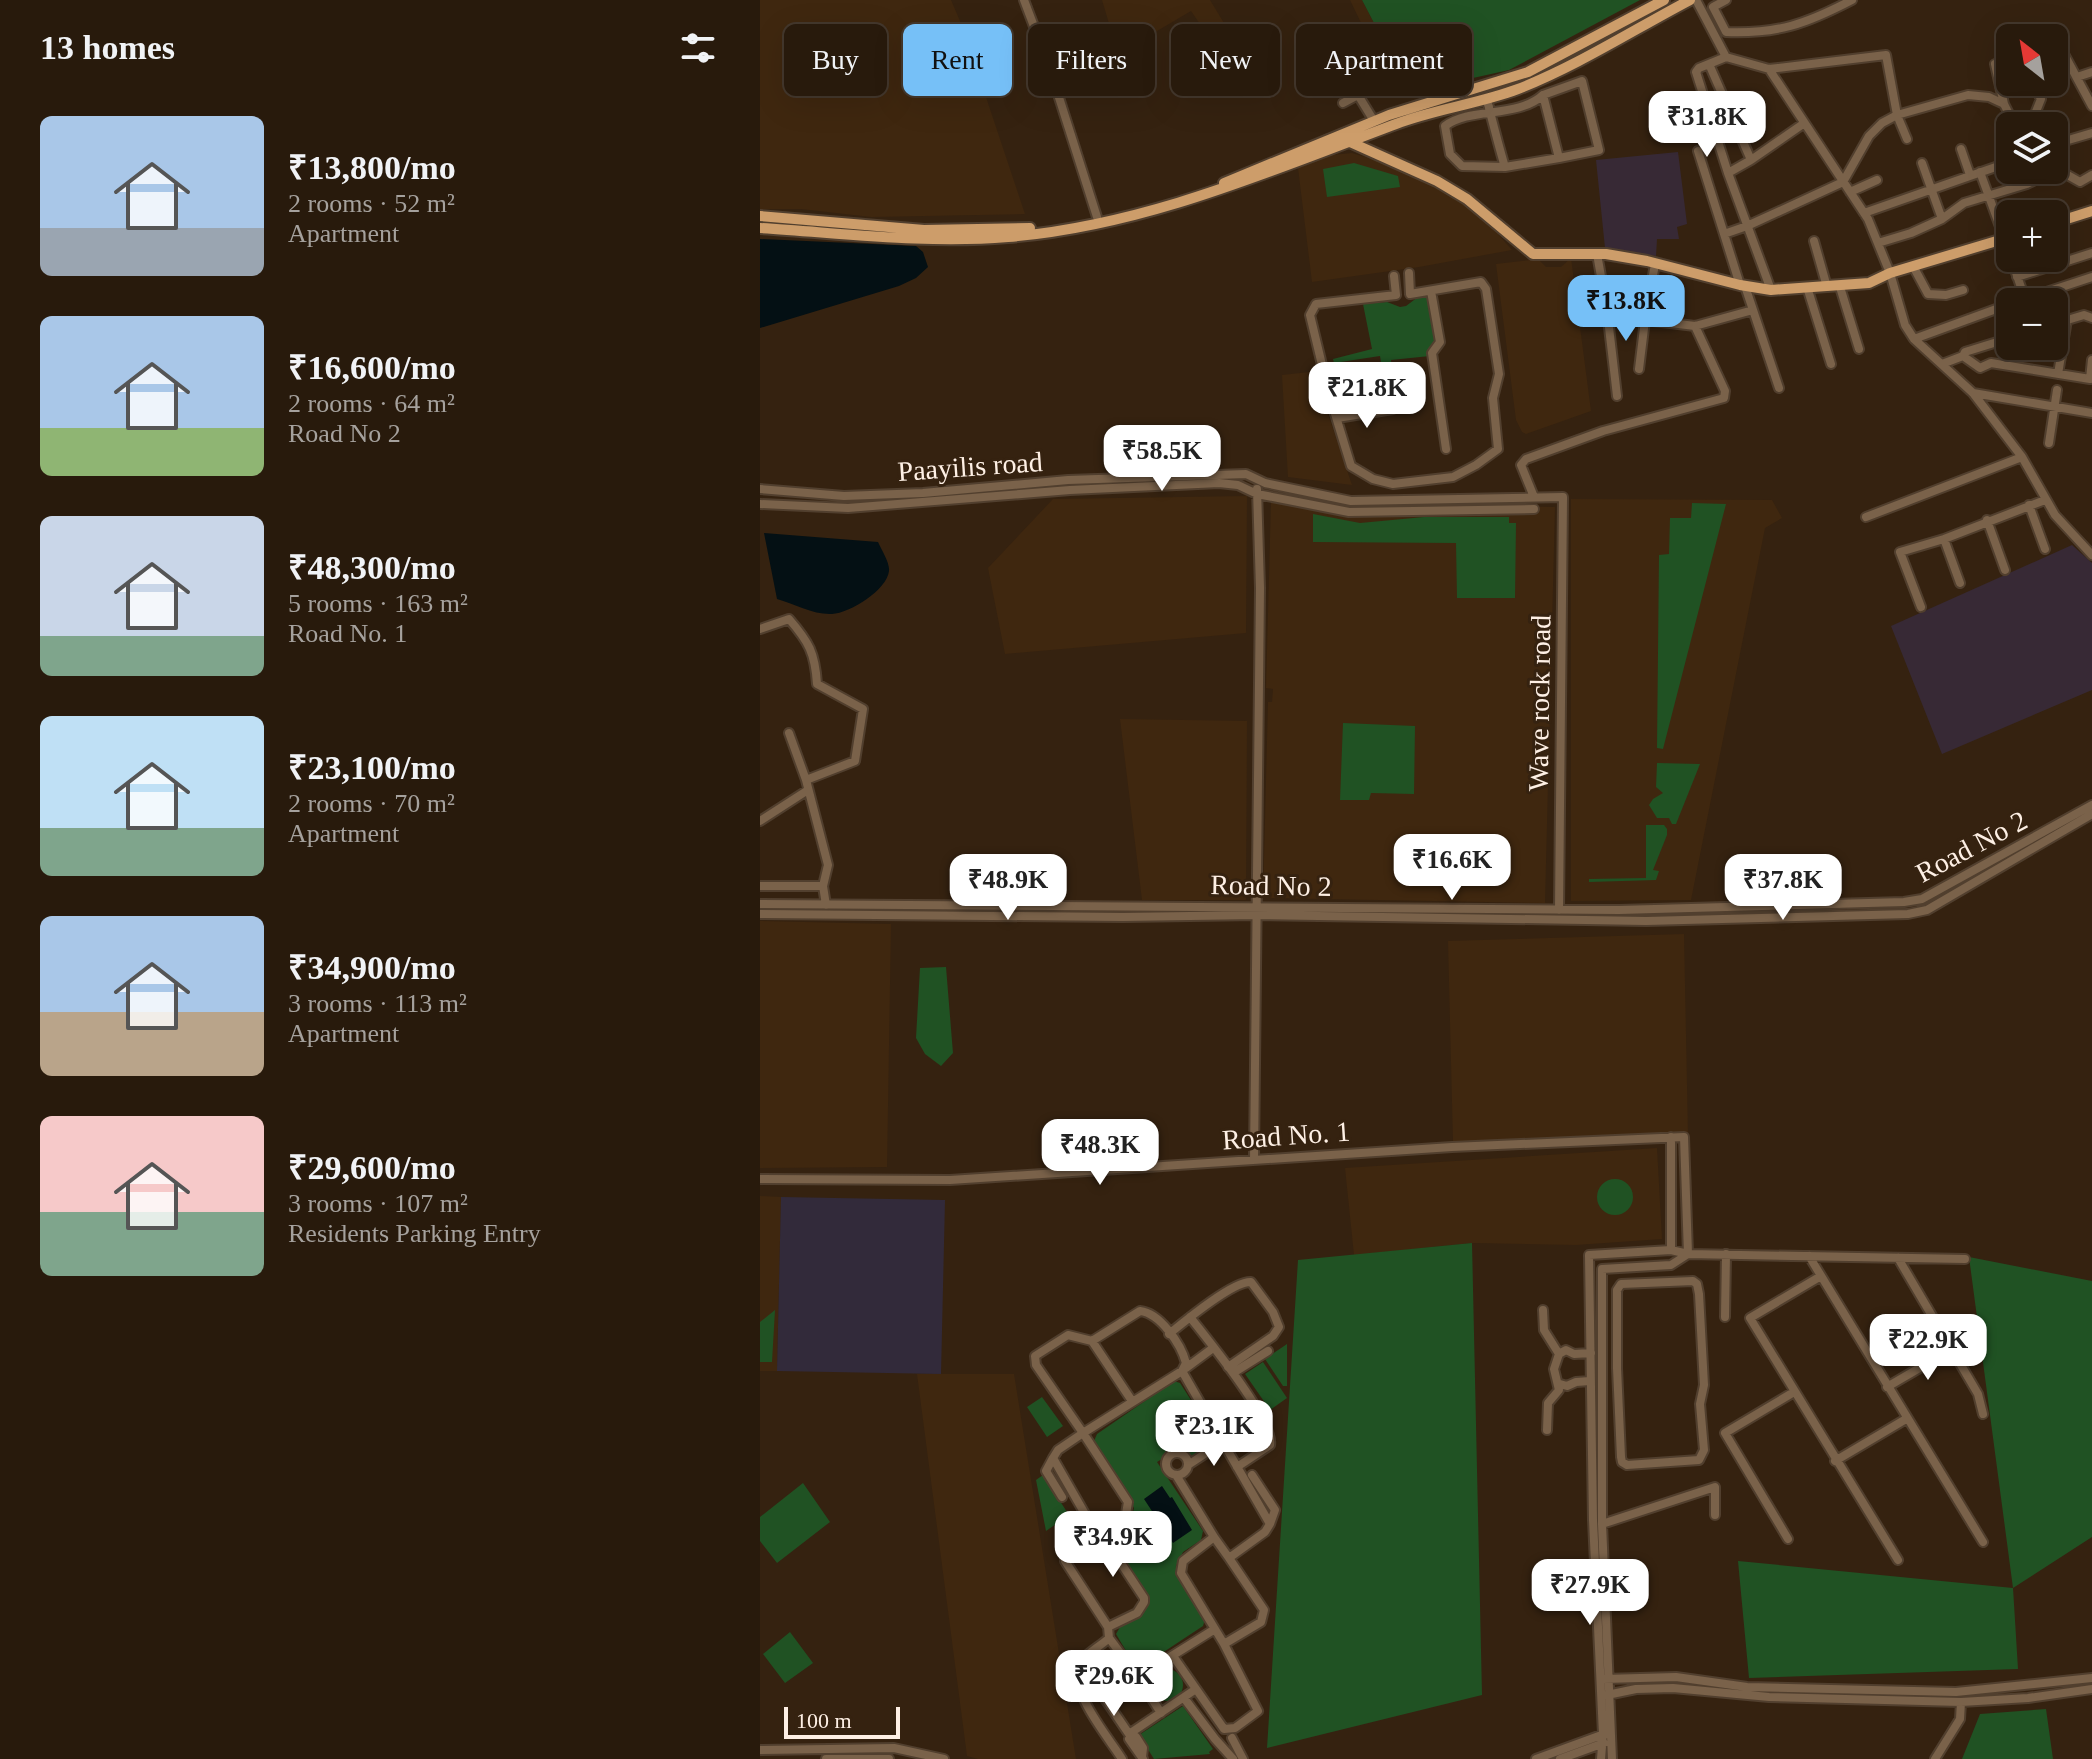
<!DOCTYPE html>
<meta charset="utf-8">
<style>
body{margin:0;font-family:Georgia,serif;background:#34271a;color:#f1f3f6;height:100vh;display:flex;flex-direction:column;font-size:30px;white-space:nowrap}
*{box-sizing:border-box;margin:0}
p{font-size:26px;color:#a5a19d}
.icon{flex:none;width:44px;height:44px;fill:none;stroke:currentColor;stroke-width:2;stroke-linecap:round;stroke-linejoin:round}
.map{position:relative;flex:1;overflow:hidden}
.panel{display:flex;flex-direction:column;background:#281a0c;width:760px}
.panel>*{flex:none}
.top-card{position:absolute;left:24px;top:24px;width:760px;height:72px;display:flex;gap:16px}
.needle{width:52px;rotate:329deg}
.tools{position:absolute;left:1236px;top:24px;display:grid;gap:16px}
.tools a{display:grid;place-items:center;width:72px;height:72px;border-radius:12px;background:#281a0c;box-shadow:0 8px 32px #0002,0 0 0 2px #44382d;font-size:40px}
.scale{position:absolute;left:24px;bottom:20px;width:116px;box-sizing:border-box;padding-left:8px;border:4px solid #fef0e5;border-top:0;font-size:22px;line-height:28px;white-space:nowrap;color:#fef0e5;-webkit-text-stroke:6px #352210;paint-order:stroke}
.price{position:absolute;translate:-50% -68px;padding:0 18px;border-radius:16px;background:#fff;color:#222;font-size:26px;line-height:52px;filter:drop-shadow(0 2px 4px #0008)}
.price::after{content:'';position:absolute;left:50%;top:48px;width:24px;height:18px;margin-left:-12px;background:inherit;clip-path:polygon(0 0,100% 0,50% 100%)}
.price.active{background:#76c0f7;color:#111}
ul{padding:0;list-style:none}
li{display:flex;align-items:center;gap:24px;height:200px;padding:0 40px}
li span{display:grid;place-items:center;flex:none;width:224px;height:160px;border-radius:12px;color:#555}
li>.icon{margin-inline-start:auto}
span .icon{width:96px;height:96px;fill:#fffc;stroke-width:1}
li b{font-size:34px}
h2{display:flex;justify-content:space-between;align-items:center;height:96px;padding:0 40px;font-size:34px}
.tag{padding:0 28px;border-radius:12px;background:#281a0c;box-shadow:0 8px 32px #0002,0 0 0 2px #44382d;font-size:28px;line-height:72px}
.tag.active{background:#76c0f7;color:#111}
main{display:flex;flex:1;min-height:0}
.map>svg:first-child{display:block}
.built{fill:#3f270f}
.education{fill:#372935}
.medical{fill:#322a3a}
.green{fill:#205223}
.water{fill:#041014}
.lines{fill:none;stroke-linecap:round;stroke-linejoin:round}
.minor-casing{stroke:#513f2e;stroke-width:12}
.major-casing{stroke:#513f2e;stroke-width:14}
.minor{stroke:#7a624a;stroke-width:8}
.major{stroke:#cd9d6a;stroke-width:10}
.labels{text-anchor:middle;stroke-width:6;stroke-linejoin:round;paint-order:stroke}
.street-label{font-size:28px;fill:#fef0e5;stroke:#352210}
</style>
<main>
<section class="panel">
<h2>13 homes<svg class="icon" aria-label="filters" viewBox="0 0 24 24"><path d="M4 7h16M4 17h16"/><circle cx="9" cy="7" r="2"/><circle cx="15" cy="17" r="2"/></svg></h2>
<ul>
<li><span style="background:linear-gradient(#a9c7e8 70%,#9aa5b1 0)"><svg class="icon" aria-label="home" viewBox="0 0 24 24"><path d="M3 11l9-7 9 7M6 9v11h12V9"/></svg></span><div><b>₹13,800/mo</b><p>2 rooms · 52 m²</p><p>Apartment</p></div></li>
<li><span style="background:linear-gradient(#a9c7e8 70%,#8fb573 0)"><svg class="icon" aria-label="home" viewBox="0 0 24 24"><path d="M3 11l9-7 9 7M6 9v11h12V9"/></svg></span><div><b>₹16,600/mo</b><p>2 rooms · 64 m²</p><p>Road No 2</p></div></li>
<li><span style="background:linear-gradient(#c9d6e8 75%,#7fa58c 0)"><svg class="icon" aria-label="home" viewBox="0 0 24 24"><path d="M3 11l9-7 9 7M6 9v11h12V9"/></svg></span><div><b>₹48,300/mo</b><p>5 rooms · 163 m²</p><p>Road No. 1</p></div></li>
<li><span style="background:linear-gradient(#bfe0f5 70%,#7fa58c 0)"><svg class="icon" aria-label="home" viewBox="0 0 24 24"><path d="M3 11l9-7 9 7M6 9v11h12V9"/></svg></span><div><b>₹23,100/mo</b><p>2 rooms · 70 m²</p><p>Apartment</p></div></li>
<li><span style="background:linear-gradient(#a9c7e8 60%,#b9a48a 0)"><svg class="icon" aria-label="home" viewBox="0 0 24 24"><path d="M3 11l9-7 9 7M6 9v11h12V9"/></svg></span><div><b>₹34,900/mo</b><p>3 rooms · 113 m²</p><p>Apartment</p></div></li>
<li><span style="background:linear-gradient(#f6c9c9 60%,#7fa58c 0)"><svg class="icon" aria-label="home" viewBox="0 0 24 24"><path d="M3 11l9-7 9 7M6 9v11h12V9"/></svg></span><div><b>₹29,600/mo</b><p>3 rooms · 107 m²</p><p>Residents Parking Entry</p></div></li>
</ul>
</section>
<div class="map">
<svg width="1332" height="1759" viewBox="0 0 1332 1759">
<rect width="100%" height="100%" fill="#352210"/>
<path class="built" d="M0,0H191L203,28L265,214L111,217L41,209H0Z
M342,0H450L481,51L486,66L474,73L431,11L358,54Z
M590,0H602L625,44L614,50Z
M592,153L644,169L704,202L724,218L752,250L659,267L552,282L538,168L562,156Z
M811,258L831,411L766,434L762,432L756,420L736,264L778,259L786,267H801Z
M558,371L566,408L592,485L528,477L522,375Z
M487,496L486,633L245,654L228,568L293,499Z
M811,499L1012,500L1022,518L1005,528L931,900L811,901Z
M511,502L795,507L785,903L503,898L508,702H512L513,689L506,688Z
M360,719L487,721L486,900H382Z
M0,921L131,924L127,1167L0,1168Z
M924,934L928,1135L693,1142L688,941Z
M897,1148L902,1239L816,1245L712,1243L594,1255L585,1168Z
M0,1196L21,1197L17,1371H0Z
M157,1374H254L316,1759H218L207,1756Z"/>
<path class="education" d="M918,152L927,224L917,227L919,239H897L896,256L845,248L836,160Z
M1312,545L1332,563V690L1182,754L1131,626Z"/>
<path class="medical" d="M21,1197L185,1200L181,1374L17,1371Z"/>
<path class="green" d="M602,0H880L749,70L650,92Z
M594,163L638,176L640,187L567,197L563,169Z
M669,296L678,342L670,356L631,360L633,378L624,381L620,356L574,363L573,359L612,349L603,304L627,302L640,307L646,306L658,297Z
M932,503L966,504L903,749L897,748L899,555L909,554L910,518H931Z
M553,514L600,523L664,517H749V523H756L755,598H697L696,543L553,542Z
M583,723L655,726L654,794L611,793L609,800H580Z
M897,763L940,764L916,824H912L909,818H897L889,805L893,799L903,793L896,787Z
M886,825H904L907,829V835L893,870L899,871L896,880L829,882V879L886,878Z
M186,967L193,1053L181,1066L165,1054L156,1038L160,968Z
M837 1197a18 18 0 1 1 36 0a18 18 0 1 1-36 0Z
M712,1243L722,1695L507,1748L538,1260Z
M1209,1257L1332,1281V1537L1253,1588L1258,1669L989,1678L978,1561L1253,1588Z
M15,1310L12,1362H0V1322Z
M527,1344V1386H523L505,1359Z
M503,1362L527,1398L510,1410L485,1374Z
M414,1381L420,1383L456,1439L433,1455L428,1456L418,1449L397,1462L443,1531L441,1540L423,1552L416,1566L446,1616L443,1626L387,1663L378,1665L372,1661L356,1634L360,1627L384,1612L388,1598L350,1537C354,1523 372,1523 374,1508L334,1441L337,1434Z
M282,1397L303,1426L287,1437L267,1407Z
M283,1475L309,1515L286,1531L276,1480Z
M43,1483L70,1522L17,1563L0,1541V1517Z
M30,1632L53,1663L25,1683L3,1654Z
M391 1685a16 16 0 1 1 32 0a16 16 0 1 1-32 0Z
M423,1706L453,1749L449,1752L450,1754L394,1759L379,1735Z
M1286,1709L1293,1759H1202L1220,1714Z"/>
<path class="water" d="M0,239L156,246L163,252L168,267L156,278L139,286L0,328Z
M4,533L118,542C122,551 130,563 129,571C127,590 90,613 72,614C54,615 34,604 17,599Z
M402,1486L410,1498L412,1497L432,1530L413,1543L384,1499Z"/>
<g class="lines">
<defs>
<path id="minor" d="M264,0L289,66L337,217
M936,0L966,57L1009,69L1126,55L1137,115L1147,139
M966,0L953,7L966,32C1018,34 1046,24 1092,0
M1294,48L1304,54L1332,106
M966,57L939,68L936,72L968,173L1011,290
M949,64L991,160
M1235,64L1244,104
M1009,69L1108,219L1130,273L1145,325L1154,339L1213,393L1262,457L1295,515L1332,555
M1317,77L1332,72
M1272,82L1281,99L1275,114L1284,126
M783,95L822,81L839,150L799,158
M726,99L729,107V108C734,127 739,147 745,167L799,158L783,95C758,118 710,107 685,126L690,154L702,166L745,167
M583,103L598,95L614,121
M1294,139L1298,143L1332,133
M1201,149L1210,175
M938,151L980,285
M1162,163L1182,219
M1220,172L1250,254
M968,173L991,160L1043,124
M1090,192L1117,180
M1104,213L1250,162
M964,234L987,226L1083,182L1109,136L1122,123L1137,115L1208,95L1229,97L1244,104L1255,126
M1054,241L1067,287
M1118,243L1151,233L1182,219L1204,203L1267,184L1289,173H1304L1320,182L1332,175
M837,254L847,310L857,396
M1251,258L1265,299
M895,264L885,320L935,326L993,310
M1153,266L1168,294L1186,295L1203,290
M634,276L636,295L556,304L550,315L569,394L591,466L613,479L633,484L693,477L716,465L738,449L733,398L739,374L726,289L721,282L650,294L649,273
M1257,277L1332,253
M985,286L1019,388
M1047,287L1071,364
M1080,287L1099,349
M671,291L680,342L672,353L686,449
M1256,302L1332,277
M1294,324L1324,315L1332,318
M1154,339L1250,304
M1203,356L1220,368L1231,363L1330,379L1332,360
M1182,364L1203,356L1205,352L1250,338
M879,369L885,320
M1298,374L1307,320
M1213,393L1332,413
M577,418L633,409
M1289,443L1297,390
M0,489L84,496L163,493L308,480L486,474L505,483L591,501L803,497L799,910
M774,497L761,465L766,459L843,431L964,398L965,391L935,326
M0,504L88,508L310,490L459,483L478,485L497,494L589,512L774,509
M1269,505L1285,549
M1106,517L1262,457
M1227,520L1245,570
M1184,539L1200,583
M1161,607L1140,552L1184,539L1285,500
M0,629L29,619C49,642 55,653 57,684L103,709L95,761L46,780L68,865L63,886L66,905
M29,733L46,780
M0,821L48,790
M0,886H63
M0,904L859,910L1144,902L1162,899L1332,805
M0,914L363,917L497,915L886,921L1148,914L1167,910L1332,814
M911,1137V1250
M494,1160L500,588L497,489
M0,1179L190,1180L692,1147L924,1137L928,1254
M1049,1256L1223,1542
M1138,1258L1218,1394L1223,1414
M1061,1276L990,1318L1138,1560
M933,1281L937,1284L939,1294L944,1385L940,1404L944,1450L939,1460L867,1465L862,1462L861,1457L857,1368V1290L861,1284Z
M783,1310L784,1330L799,1354L794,1369L799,1390L788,1403L787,1430
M430,1317C447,1339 515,1421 510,1445L477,1467
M965,1317L966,1254
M409,1334C425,1321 473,1281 491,1282L513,1312L519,1327L513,1336L468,1367
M332,1341L380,1311C400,1313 421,1344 426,1363L422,1371L323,1433L368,1502L366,1514L342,1531
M799,1354L806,1350L814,1354L831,1353
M426,1368L453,1348
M422,1371L510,1524L505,1532L469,1558L504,1610L501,1622L464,1644
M473,1373L508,1351
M800,1384L807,1386L816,1382L830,1381
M1127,1387L1192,1349
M406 1464a11 11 0 1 1 22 0a11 11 0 1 1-22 0Z
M293,1458L286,1471L302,1497
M1075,1461L1146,1419
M428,1465L463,1442
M492,1475L515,1510L510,1524
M842,1524L955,1487V1515
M339,1530L384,1598V1602L377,1613L348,1627
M454,1537L469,1558
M1028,1539L965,1433L1034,1392
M349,1638L348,1627L305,1561C303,1545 322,1537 333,1528L293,1458L298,1450L323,1433L276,1365L275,1356L308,1335L332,1341L372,1401
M413,1656L464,1729L475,1728L498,1711L464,1644L421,1573L423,1561L454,1537L416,1475
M320,1662L369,1734L436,1689
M378,1677L401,1713
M844,1679L916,1677L987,1687L1196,1692L1332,1678
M847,1695L876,1689L913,1688L1009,1697L1201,1702L1268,1698L1332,1689
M424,1698L455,1739L473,1759
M376,1737L383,1748L382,1757
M472,1738L483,1759
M369,1739L383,1759
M0,1750L134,1748L184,1759
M66,1759H129
M362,1759C349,1738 306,1688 320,1663C325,1654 341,1646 349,1638L378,1677L455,1629
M776,1759L847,1733
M800,1759L844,1743
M841,1759L843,1734L833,1520L829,1255L911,1250L928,1254L1205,1259
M852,1759L842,1524V1269L911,1265L928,1254
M1175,1759L1200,1719L1201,1702"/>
<path id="major" d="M588,138L590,142L677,181L707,199L773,254H846L887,261L980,285L1011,290L1109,283L1130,273L1250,237
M464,183L629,115L768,72L904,0
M0,216L164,230L270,228
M1294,223L1332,211
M0,228C82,233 166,244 248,237C384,226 510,171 636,124C675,109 718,104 758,89C817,66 873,30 930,0"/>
</defs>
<use href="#minor" class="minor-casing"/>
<use href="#major" class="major-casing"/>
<use href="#minor" class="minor"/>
<use href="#major" class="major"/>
</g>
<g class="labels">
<g class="street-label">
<text transform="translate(210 466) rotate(-4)" y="10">Paayilis road</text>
<text transform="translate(779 703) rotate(-89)" y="10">Wave rock road</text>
<text transform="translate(1211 846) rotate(-28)" y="10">Road No 2</text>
<text transform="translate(511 885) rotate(1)" y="10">Road No 2</text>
<text transform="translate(526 1135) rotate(-4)" y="10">Road No. 1</text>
</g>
</g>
</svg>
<div class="tools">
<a><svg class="needle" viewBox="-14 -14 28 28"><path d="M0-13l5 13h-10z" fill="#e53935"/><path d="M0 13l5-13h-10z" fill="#a5a19d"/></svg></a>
<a><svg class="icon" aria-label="layers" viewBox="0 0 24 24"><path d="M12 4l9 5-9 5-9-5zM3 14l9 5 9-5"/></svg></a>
<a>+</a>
<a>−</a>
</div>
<div class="scale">100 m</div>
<b class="price" style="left:947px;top:159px">₹31.8K</b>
<b class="price active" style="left:866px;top:343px">₹13.8K</b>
<b class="price" style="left:607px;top:430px">₹21.8K</b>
<b class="price" style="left:402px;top:493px">₹58.5K</b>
<b class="price" style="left:692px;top:902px">₹16.6K</b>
<b class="price" style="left:248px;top:922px">₹48.9K</b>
<b class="price" style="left:1023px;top:922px">₹37.8K</b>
<b class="price" style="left:340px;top:1187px">₹48.3K</b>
<b class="price" style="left:1168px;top:1382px">₹22.9K</b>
<b class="price" style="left:454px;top:1468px">₹23.1K</b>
<b class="price" style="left:353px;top:1579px">₹34.9K</b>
<b class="price" style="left:830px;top:1627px">₹27.9K</b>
<b class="price" style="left:354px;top:1718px">₹29.6K</b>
<div class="top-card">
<a class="tag">Buy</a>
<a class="tag active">Rent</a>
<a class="tag">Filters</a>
<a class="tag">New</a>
<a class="tag">Apartment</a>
</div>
</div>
</main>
